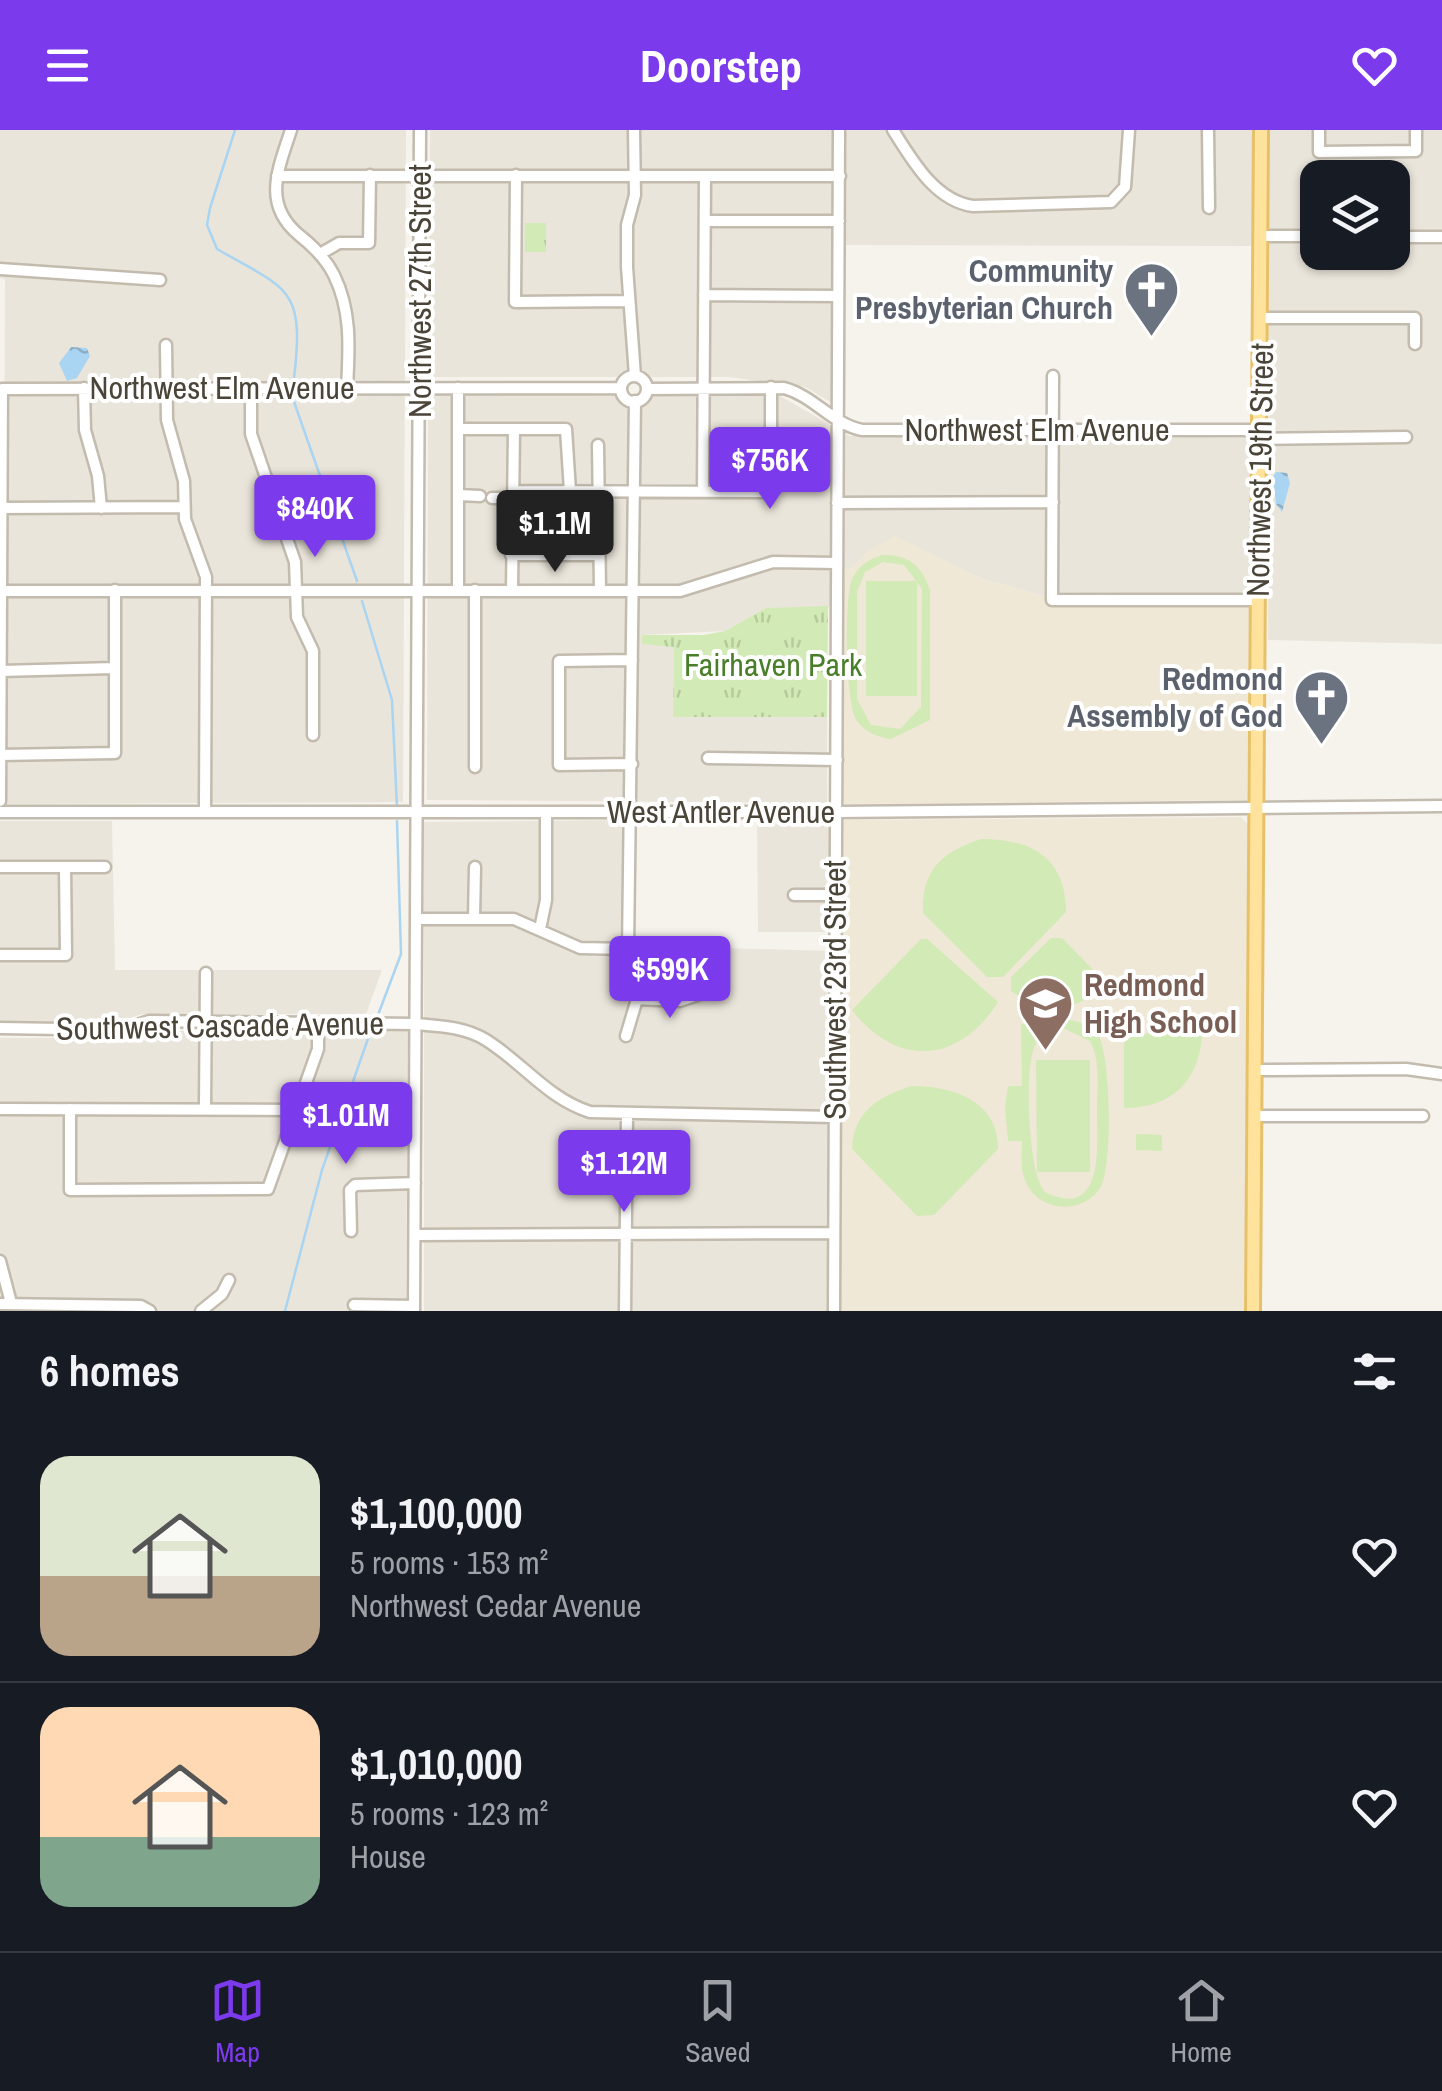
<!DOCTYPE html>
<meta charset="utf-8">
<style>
body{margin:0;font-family:"Archivo Narrow",sans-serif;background:#242831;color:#f1f3f6;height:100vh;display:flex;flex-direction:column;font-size:38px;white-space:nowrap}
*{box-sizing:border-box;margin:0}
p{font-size:32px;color:#9ea1a6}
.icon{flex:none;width:55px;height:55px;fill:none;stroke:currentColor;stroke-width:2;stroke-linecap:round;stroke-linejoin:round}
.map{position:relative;height:1181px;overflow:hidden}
.details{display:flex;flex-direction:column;background:#171b24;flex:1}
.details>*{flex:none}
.buttons{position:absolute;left:1300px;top:30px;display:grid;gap:20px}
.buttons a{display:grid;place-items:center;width:110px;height:110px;border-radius:20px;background:#171b24;box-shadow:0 2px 8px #0004;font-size:50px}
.price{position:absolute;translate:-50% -85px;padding:0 22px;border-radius:10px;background:#7c3aed;color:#fff;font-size:32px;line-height:65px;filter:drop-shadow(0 2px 5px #0008)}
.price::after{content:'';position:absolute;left:50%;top:60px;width:30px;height:22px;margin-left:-15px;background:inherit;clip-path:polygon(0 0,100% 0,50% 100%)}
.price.selected{background:#222;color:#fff}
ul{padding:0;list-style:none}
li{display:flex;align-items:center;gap:30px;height:250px;padding:0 40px}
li+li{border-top:2px solid #363941}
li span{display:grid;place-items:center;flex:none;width:280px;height:200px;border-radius:30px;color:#555}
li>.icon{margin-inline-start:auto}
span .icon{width:120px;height:120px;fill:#fffc;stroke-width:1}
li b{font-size:42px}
h2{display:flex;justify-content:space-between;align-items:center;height:120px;padding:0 40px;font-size:42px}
header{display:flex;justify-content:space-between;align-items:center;height:130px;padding:0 40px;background:#7c3aed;color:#fff;font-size:45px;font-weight:800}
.menu{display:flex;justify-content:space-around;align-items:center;height:140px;border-top:2px solid #363941;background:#171b24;font-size:28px;color:#9ea1a6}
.menu a{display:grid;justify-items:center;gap:5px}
.menu .selected{color:#7c3aed}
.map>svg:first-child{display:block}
.residential{fill:#eae5da;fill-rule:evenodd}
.education{fill:#efe8d6}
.grass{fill:#d2eab5;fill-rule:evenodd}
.park{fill:url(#park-tufts)}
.water{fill:url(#water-ripples)}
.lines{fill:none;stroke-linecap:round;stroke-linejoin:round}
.stream{stroke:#a9d4f2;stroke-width:2.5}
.minor-casing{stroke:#c2bbae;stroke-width:15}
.major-casing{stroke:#e6c16a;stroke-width:18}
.minor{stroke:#fff;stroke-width:10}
.major{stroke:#ffe39c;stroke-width:12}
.labels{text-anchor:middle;stroke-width:8;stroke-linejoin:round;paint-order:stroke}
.worship-label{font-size:32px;font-weight:bold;fill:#5b616d;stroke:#fff;text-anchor:end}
.street-label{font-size:32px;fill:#4b4439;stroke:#fff}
.park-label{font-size:32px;fill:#4a7f2a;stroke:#fff}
.education-label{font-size:32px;font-weight:bold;fill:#785e54;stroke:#fff;text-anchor:start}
</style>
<header><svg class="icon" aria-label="menu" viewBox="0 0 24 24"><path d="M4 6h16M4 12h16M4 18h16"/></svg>Doorstep<svg class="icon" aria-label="heart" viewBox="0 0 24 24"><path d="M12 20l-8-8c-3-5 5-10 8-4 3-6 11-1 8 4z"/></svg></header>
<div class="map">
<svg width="1442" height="1181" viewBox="0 0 1442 1181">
<defs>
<pattern id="park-tufts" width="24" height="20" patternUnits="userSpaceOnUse" patternTransform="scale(2.5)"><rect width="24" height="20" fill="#d2eab5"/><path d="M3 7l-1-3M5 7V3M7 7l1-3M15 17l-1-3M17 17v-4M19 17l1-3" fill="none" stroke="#b6ca9c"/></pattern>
<pattern id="water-ripples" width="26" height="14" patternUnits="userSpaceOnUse" patternTransform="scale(2.5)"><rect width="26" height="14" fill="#a9d4f2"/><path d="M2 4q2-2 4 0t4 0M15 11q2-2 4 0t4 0" fill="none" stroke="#8caec5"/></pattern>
</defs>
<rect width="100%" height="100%" fill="#f6f3ec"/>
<path class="residential" d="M0,0H406L403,672L3,674L5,149L0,148Z
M430,0H1254V116L832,115V273L805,257L728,247H429Z
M1269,0H1442V514L1268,510ZM1318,48H1392V122H1318Z
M428,265L780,266L850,306L1251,308L1250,465L1058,462L1045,466L982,449L895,407L851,438H843V477L766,478L725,501L642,505L643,514L674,516L673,587H827V673L427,670Z
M816,686L829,693L830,802H758L757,688Z
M624,690L620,815L828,821L827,1181H424V692Z
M0,691H112L115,840H382L366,884H142L118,892H0Z
M150,901H408L406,1181H0V908H124Z"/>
<path class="education" d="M895,406L982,449L1045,466L1048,472L1249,475L1247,670L843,674V438H851L867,422Z
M1241,687L1248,695V1181H840L843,690Z"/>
<path class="grass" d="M882,425C907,424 922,435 930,460V590L891,609C878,607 866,603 857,591C845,575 844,469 852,449C858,436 869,429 882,425ZM883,432L904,435L922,459L921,577L900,599L871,595L857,569V462L865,442Z
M866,451H917V566H866Z
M981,709C1032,709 1066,728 1066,782L1003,847H987L923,783C922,739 941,723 981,709Z
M1051,808H1062L1101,848V860C1070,883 1042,883 1011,861V847Z
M921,809H927L998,872C959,934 897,938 852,880Z
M1056,889C1073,889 1087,892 1098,905C1111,924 1113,1039 1100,1058C1082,1086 1037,1082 1025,1050C1020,1038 1022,1024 1022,1011H1008L1005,977L1008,956H1022L1021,894H1031L1032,902ZM1063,898L1090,911C1101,931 1097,958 1097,981C1097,1014 1105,1092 1045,1062C1028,1044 1025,946 1033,921C1037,906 1050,900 1063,898Z
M1136,903L1202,905C1199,952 1171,978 1124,978V913Z
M1036,930H1090V1042H1037Z
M912,956C954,956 999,972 998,1019L934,1085L917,1086L852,1019C853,982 879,966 912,956Z
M1136,1004L1162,1005V1021L1136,1020Z"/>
<path class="park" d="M525,93H546V122H525Z
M828,476L827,587H673L674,517L642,514V505H704L725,501L766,478Z"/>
<path class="water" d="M71,217L87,218L90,226L77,248L67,251L59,233Z
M1287,343L1290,353L1282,382L1276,374L1273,347L1276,342Z"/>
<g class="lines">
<path class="stream" d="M235,0L210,78L207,95L217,119C288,160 305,157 294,248
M293,269L357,451
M362,471L392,570L397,677
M378,885L401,824L397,691
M285,1181L322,1040L370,903"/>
<defs>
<path id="minor" d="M291,0C278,40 262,74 299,105C313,116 326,129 334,145C352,182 349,219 347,258
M634,0L635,65L627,95V137L635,246
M893,0C912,30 935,71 973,76L1111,72L1125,57L1129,0
M1208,0L1209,78
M1319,0V22L1416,21V0
M516,45L515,172L627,171
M277,46H840
M705,91H839
M1261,106H1318
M1392,107H1442
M320,124L339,113H369L370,45
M0,139L160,150
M704,165L838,166
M1262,188H1415V214
M166,215L167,290L184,351L185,389L206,447L205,682
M1053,246L1052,470H1258
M621 259a13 13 0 1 1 26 0a13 13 0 1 1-26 0Z
M84,258L85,300L98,346L101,378
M251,258V304L295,432L297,487L313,521V605
M647,259L784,258C814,266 832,294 862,300H1259
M458,299H566L570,361
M1259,309L1406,307
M598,315L600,460
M514,361L771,362V257
M564,361V425
M703,361L705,46
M458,365L480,366
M492,368H511
M837,373L1053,372
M0,378L184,377
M511,425H599
M458,460V258
M512,460L514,299
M0,461H680L773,432L837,433
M632,530L559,531V635L632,634
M1,541L114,538
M0,625L115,623V460
M708,628L837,630
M475,637V460
M0,671L2,259L621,258
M0,682H837L1442,676
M0,737H105
M794,765H836
M417,789H514L580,818L628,819
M474,789L475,737
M540,799L546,770V682
M0,825H66L65,737
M637,869L680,871L698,865
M0,898L123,900L149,891L416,894C440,896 465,897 486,910C523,933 547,968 590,982L834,987
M626,906L637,869L628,819L635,271
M1257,940L1406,939L1442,944
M0,979L296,980
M70,979V1060L268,1059L318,919V893
M205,979L206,843
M1258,986H1423
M351,1101L350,1060L355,1055L415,1053
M415,1105L834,1103
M0,1131L11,1173
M0,1174L141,1176L150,1181
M354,1175L414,1176
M201,1181L222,1164L229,1150
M414,1181L420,0
M625,1181L627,984
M834,1181L839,0"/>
<path id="major" d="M1253,1181L1261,0"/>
</defs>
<use href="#minor" class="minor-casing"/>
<use href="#major" class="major-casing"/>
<use href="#minor" class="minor"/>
<use href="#major" class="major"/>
</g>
<defs>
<symbol id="church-pin" viewBox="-11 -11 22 30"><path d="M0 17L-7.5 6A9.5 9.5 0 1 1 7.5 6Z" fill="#6b7280" stroke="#fff"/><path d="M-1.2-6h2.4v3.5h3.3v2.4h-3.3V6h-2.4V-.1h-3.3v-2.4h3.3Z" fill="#fff"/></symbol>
<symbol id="school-pin" viewBox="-11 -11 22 30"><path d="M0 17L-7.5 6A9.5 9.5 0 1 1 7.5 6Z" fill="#8d6e63" stroke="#fff"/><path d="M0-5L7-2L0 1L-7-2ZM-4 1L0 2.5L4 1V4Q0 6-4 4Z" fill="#fff"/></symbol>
</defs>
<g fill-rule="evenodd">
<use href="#church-pin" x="1120" y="128" width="63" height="86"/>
<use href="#church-pin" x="1290" y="536" width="63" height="86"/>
<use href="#school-pin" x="1014" y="842" width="63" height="86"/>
</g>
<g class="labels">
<g class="worship-label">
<text x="1113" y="152">Community<tspan x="1113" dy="37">Presbyterian Church</tspan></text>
<text x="1283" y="560">Redmond<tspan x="1283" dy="37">Assembly of God</tspan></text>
</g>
<g class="street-label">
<text transform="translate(420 161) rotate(-90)" y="11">Northwest 27th Street</text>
<text x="222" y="269">Northwest Elm Avenue</text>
<text x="1037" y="311">Northwest Elm Avenue</text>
<text transform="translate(1260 340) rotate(-89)" y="11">Northwest 19th Street</text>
<text x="721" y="693">West Antler Avenue</text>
<text transform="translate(835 860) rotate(-90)" y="11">Southwest 23rd Street</text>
<text transform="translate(220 896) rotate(-1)" y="11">Southwest Cascade Avenue</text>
</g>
<g class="park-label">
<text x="773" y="546">Fairhaven Park</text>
</g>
<g class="education-label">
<text x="1084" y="866">Redmond<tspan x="1084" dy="37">High School</tspan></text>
</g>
</g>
</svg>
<div class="buttons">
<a><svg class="icon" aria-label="layers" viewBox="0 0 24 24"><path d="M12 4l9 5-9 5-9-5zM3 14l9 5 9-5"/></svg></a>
</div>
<b class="price" style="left:770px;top:382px">$756K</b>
<b class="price" style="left:315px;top:430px">$840K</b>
<b class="price selected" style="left:555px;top:445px">$1.1M</b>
<b class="price" style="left:670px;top:891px">$599K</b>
<b class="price" style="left:346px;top:1037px">$1.01M</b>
<b class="price" style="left:624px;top:1085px">$1.12M</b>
</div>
<section class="details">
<h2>6 homes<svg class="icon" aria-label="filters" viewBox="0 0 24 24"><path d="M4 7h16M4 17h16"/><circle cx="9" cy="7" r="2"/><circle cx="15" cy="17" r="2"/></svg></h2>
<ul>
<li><span style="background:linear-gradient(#dfe7d0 60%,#b9a48a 0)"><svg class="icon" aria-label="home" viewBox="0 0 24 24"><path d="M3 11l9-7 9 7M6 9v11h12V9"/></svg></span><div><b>$1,100,000</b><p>5 rooms · 153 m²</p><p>Northwest Cedar Avenue</p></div><svg class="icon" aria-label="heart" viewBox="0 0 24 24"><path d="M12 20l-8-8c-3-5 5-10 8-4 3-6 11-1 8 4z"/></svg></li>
<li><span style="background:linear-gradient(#ffd9b3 65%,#7fa58c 0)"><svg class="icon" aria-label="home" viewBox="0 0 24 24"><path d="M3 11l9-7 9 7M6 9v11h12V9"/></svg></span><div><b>$1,010,000</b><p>5 rooms · 123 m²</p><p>House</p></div><svg class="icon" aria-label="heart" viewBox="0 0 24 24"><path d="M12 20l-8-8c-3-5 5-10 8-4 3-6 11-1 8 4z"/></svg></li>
</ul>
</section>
<nav class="menu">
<a class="selected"><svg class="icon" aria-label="map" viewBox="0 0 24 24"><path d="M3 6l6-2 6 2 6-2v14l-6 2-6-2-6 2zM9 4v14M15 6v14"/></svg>Map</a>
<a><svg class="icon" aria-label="saved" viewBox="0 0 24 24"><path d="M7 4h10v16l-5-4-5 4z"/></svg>Saved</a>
<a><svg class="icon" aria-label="home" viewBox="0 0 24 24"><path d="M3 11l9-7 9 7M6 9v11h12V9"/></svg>Home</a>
</nav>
